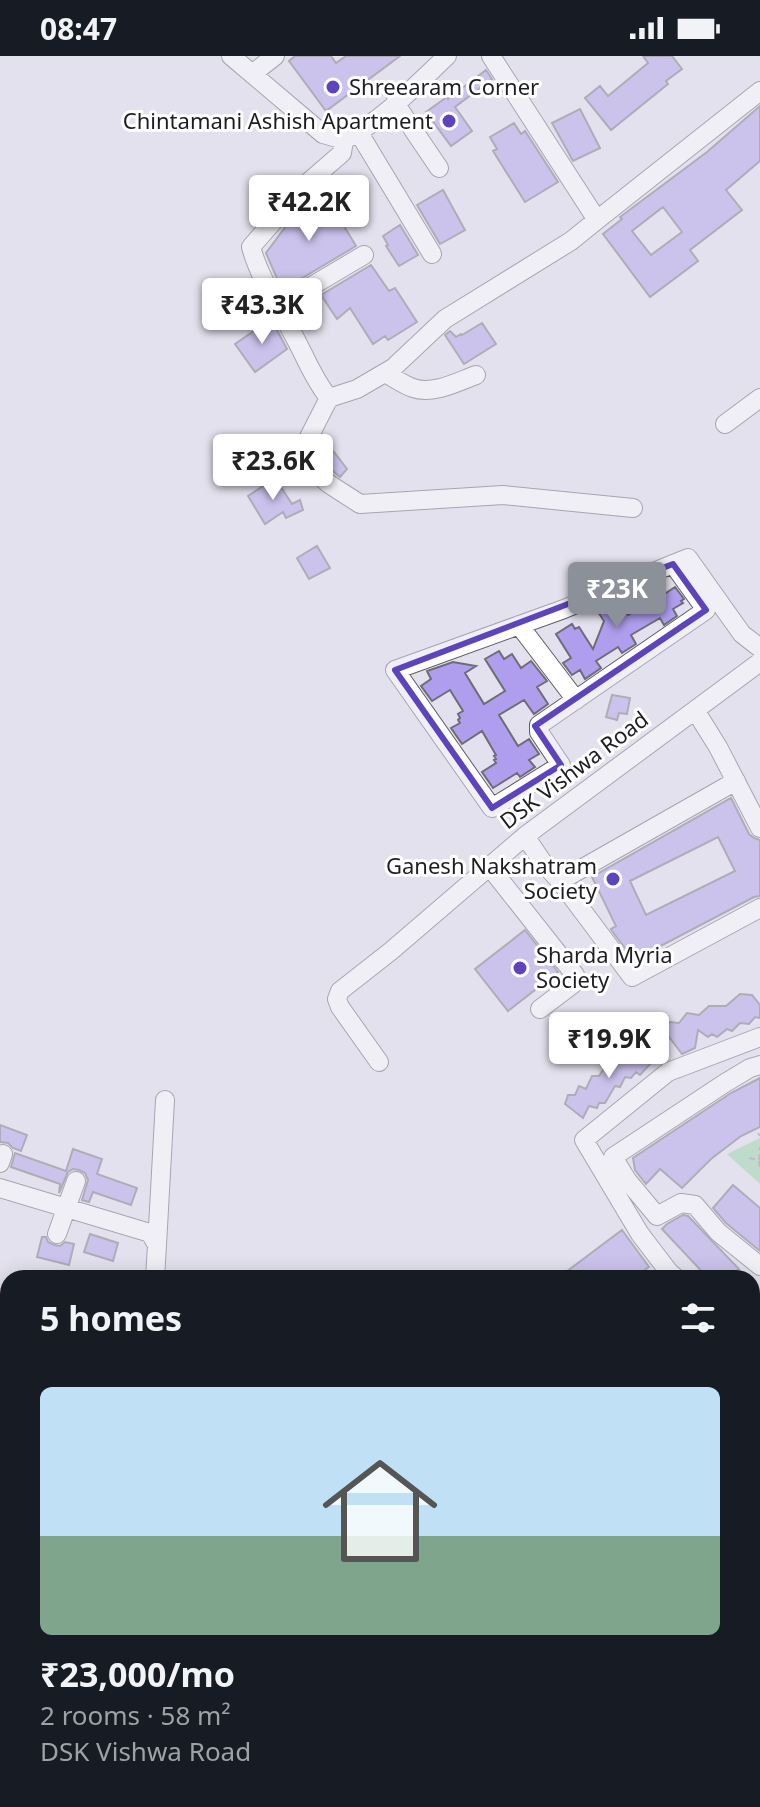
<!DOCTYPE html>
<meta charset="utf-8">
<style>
body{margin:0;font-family:"Noto Sans",sans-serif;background:#20242c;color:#f1f3f6;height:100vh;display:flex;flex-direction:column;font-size:30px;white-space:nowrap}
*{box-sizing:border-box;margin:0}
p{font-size:26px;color:#9ea1a6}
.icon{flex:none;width:44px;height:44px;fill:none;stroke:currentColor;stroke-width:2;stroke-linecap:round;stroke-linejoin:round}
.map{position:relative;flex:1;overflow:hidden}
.details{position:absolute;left:0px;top:1214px;width:760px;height:538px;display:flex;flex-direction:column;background:#171b24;border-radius:24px 24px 0 0;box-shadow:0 4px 20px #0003}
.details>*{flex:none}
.price{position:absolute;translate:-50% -68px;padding:0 18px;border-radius:8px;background:#fff;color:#222;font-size:26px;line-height:52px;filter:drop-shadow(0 2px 4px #0008)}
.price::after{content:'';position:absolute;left:50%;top:48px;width:24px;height:18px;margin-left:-12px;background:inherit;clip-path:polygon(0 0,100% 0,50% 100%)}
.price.current{background:#8c9099;color:#fff}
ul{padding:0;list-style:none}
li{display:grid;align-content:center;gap:16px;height:424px;padding:0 40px}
li span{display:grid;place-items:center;height:248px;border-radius:12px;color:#555}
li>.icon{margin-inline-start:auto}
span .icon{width:144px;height:144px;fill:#fffc;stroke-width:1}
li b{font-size:34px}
h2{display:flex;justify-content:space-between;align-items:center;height:96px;padding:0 40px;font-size:34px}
.status{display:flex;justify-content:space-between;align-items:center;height:56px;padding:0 40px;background:#171b24;direction:ltr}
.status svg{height:22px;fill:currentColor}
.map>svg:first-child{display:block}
.green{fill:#91d3a4}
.building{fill:#af9eee;stroke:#6e6c77;stroke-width:2;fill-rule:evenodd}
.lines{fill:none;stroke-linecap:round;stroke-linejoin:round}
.minor-casing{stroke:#5d5c66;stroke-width:20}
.path{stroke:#908f97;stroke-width:2;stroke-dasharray:6 4;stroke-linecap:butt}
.minor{stroke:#fff;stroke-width:18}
.marked{fill:none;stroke:#5d44bc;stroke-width:6;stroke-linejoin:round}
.poi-dot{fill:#5d44bc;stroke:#fff;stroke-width:3}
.labels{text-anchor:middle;stroke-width:6;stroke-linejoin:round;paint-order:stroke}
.poi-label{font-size:22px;fill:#1e1d21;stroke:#fff;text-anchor:start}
.street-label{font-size:22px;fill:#1e1d21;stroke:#fff}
</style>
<div class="status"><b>08:47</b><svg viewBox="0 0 49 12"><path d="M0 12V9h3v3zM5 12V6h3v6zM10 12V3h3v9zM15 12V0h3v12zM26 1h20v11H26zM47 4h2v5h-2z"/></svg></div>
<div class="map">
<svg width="760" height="1751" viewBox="0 0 760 1751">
<rect width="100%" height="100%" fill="#e3e1ed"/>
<path class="green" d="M760,1082V1128L727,1098Z"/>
<path class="building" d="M295,0H331L336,7L346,0H400L326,55L289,5Z
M643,0H672L682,13L666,25L668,28L611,74L585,42L600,30L608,40L648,7Z
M486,14L492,23L455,51L472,75L451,90L426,56L447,41L448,43Z
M760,50V105L726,134L742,154L690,194L698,205L650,241L603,178L622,163L620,161L707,96ZM663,151L682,176L651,199L632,175Z
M580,53L600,92L573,105L552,67Z
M514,67L521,78L525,75L558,126L525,146L493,95L497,93L490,81Z
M443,134L465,174L440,188L417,149Z
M324,137L356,190L282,234L266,197L293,161Z
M400,169L418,199L399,210L386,190L388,189L383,180Z
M371,209L389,235L395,232L417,266L388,284L385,280L373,288L350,252L337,263L321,239Z
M271,263L287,293L255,316L235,288Z
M482,267L496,288L464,308L445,279L450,275L456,281L461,278L462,279Z
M320,387L334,396L347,413L340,421L319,403Z
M275,422L292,448L300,444L303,454L286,462L283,456L265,468L248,440Z
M317,490L330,512L309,523L297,502Z
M656,528L663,539L675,531L684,543L681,545L683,547L673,553L677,560L664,569L660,562L631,579L636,588L622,597L618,591L596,605L601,612L585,623L580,614L572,619L563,607L571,602L556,578L572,568L575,573L579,571L593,593L604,565L596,553L612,546L616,553L618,555L624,552L628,559L648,548L640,535Z
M499,595L504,603L512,598L521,612L531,605L547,625L537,631L548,648L534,658L524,644L499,659L518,690L529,683L539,698L529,704L535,711L520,721L517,717L493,732L482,716L496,707L494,704L496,703L494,700L496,699L482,675L462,688L451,672L460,667L458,664L460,662L458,658L463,655L450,634L432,645L421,630L431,623L427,615L453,606L476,610L465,617L484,648L505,635L485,603Z
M612,639L630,642L627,658L619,657L617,664L606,661Z
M731,742L749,778L754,782L760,784V840L754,841L634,904L612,875L611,873L616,870L592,821ZM718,781L735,815L646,859L630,825Z
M525,874L558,916L508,955L475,913Z
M740,938L752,939L760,949V962L755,961L749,968L740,967L732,975L727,973L717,981L712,978L708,981L698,974L695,992L682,998L663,973L669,966L679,967L687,957L699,959L709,950H726Z
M638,989L652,1006L640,1019L636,1016L631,1022L625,1021L620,1031L615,1030L605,1047H599L597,1052L589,1050L583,1062L565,1048L568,1039H575L579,1030L586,1033L592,1020H599L605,1011H609L615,1000L623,999L627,991L632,992Z
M760,1022V1071L741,1080L711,1103L682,1132L660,1113L646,1128L635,1114L633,1102L731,1037Z
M0,1069L27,1079L21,1095L13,1092L8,1087L0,1086Z
M73,1093L102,1103L97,1118L137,1132L131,1149L93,1136L89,1146L82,1144L88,1124L85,1117L79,1114L73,1113L68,1116L59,1137L60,1128L11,1111L15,1097L66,1115Z
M733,1129L760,1152V1195L726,1167L713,1152Z
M683,1159L688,1160L739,1213L736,1215L746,1222H708L662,1173L667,1168Z
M622,1174L649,1211L633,1222H558Z
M90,1178L118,1187L113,1205L84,1196Z
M42,1181H46L48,1186L54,1189L60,1190L65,1186L74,1188L69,1209L37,1201Z"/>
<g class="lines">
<defs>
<path id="minor" d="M231,0L323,78L344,84C380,67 418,27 447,0
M252,18L275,0
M395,47L439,112
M359,77L432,198
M344,84L342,97L304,130L251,191C260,224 280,252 295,282C306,302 314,324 329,342L357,333L393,312L445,263L571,185L597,164L491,0
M597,164L760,35
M278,250L364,199
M385,317C394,322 404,329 413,332C433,339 457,326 476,319
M329,342L308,383L307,408L329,428L360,448L503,439L633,452
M725,368L760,342
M673,508L706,554L539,669V676L561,709L492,752L395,614L564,553L673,508L688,502L742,578L760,592
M519,569L576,644
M695,654L718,691L760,772
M525,780L544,808L560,825L632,921L760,852
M489,810L575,919L573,928L540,953
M560,825L736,725
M379,1006L340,951L337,943L340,935L391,895L525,780L760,606
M760,1009L750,1012L725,1027L613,1101L627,1124L657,1160L681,1147L695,1149L718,1176L760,1210
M0,1107L3,1098
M0,1132L150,1177L157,1189L155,1222
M57,1178L76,1125
M157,1189L165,1044
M676,1222L669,1216L640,1178L584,1084L668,1016L760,981
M0,1252L8,1255
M752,1281L760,1287
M752,1404L760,1412
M752,1440L760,1432
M0,1462L8,1457
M752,1531L760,1541
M0,1585L8,1580
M752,1665L760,1674
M0,1719L8,1735
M142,1744L145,1751
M395,1744L400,1751
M494,1744L500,1751
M600,1744L606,1751
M713,1744L719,1751"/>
</defs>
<use href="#minor" class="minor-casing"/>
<path class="path" d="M758,1077L760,1080
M749,1102L759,1104L760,1091
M759,1105L760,1113"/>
<use href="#minor" class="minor"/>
</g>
<path d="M0 0H760V1751H0ZM673,508L706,554L535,670L561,709L492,752L395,614Z" fill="#e3e1ed" fill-opacity=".55" fill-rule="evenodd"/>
<path class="marked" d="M673,508L706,554L535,670L561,709L492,752L395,614Z"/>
<g class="poi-dot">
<circle cx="333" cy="31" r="8"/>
<circle cx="449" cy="65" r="8"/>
<circle cx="613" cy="823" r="8"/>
<circle cx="520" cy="912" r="8"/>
</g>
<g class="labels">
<g class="poi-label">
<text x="349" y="39">Shreearam Corner</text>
<text x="433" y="73" text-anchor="end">Chintamani Ashish Apartment</text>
<text x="597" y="818" text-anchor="end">Ganesh Nakshatram<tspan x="597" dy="25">Society</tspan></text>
<text x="536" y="907">Sharda Myria<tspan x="536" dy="25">Society</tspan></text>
</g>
<g class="street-label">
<text transform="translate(574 714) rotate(-37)" y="8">DSK Vishwa Road</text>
</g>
</g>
</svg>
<b class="price" style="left:309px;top:187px">₹42.2K</b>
<b class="price" style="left:262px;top:290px">₹43.3K</b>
<b class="price" style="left:273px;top:446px">₹23.6K</b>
<b class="price current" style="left:617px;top:574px">₹23K</b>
<b class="price" style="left:609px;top:1024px">₹19.9K</b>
<section class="details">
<h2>5 homes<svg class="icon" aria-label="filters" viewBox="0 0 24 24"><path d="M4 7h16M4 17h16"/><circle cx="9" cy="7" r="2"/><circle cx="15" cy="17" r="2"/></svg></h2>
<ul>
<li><span style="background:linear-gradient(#bfe0f5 60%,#7fa58c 0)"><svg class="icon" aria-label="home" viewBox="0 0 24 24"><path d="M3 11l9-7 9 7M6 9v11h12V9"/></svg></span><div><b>₹23,000/mo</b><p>2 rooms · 58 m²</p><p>DSK Vishwa Road</p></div></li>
</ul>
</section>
</div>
